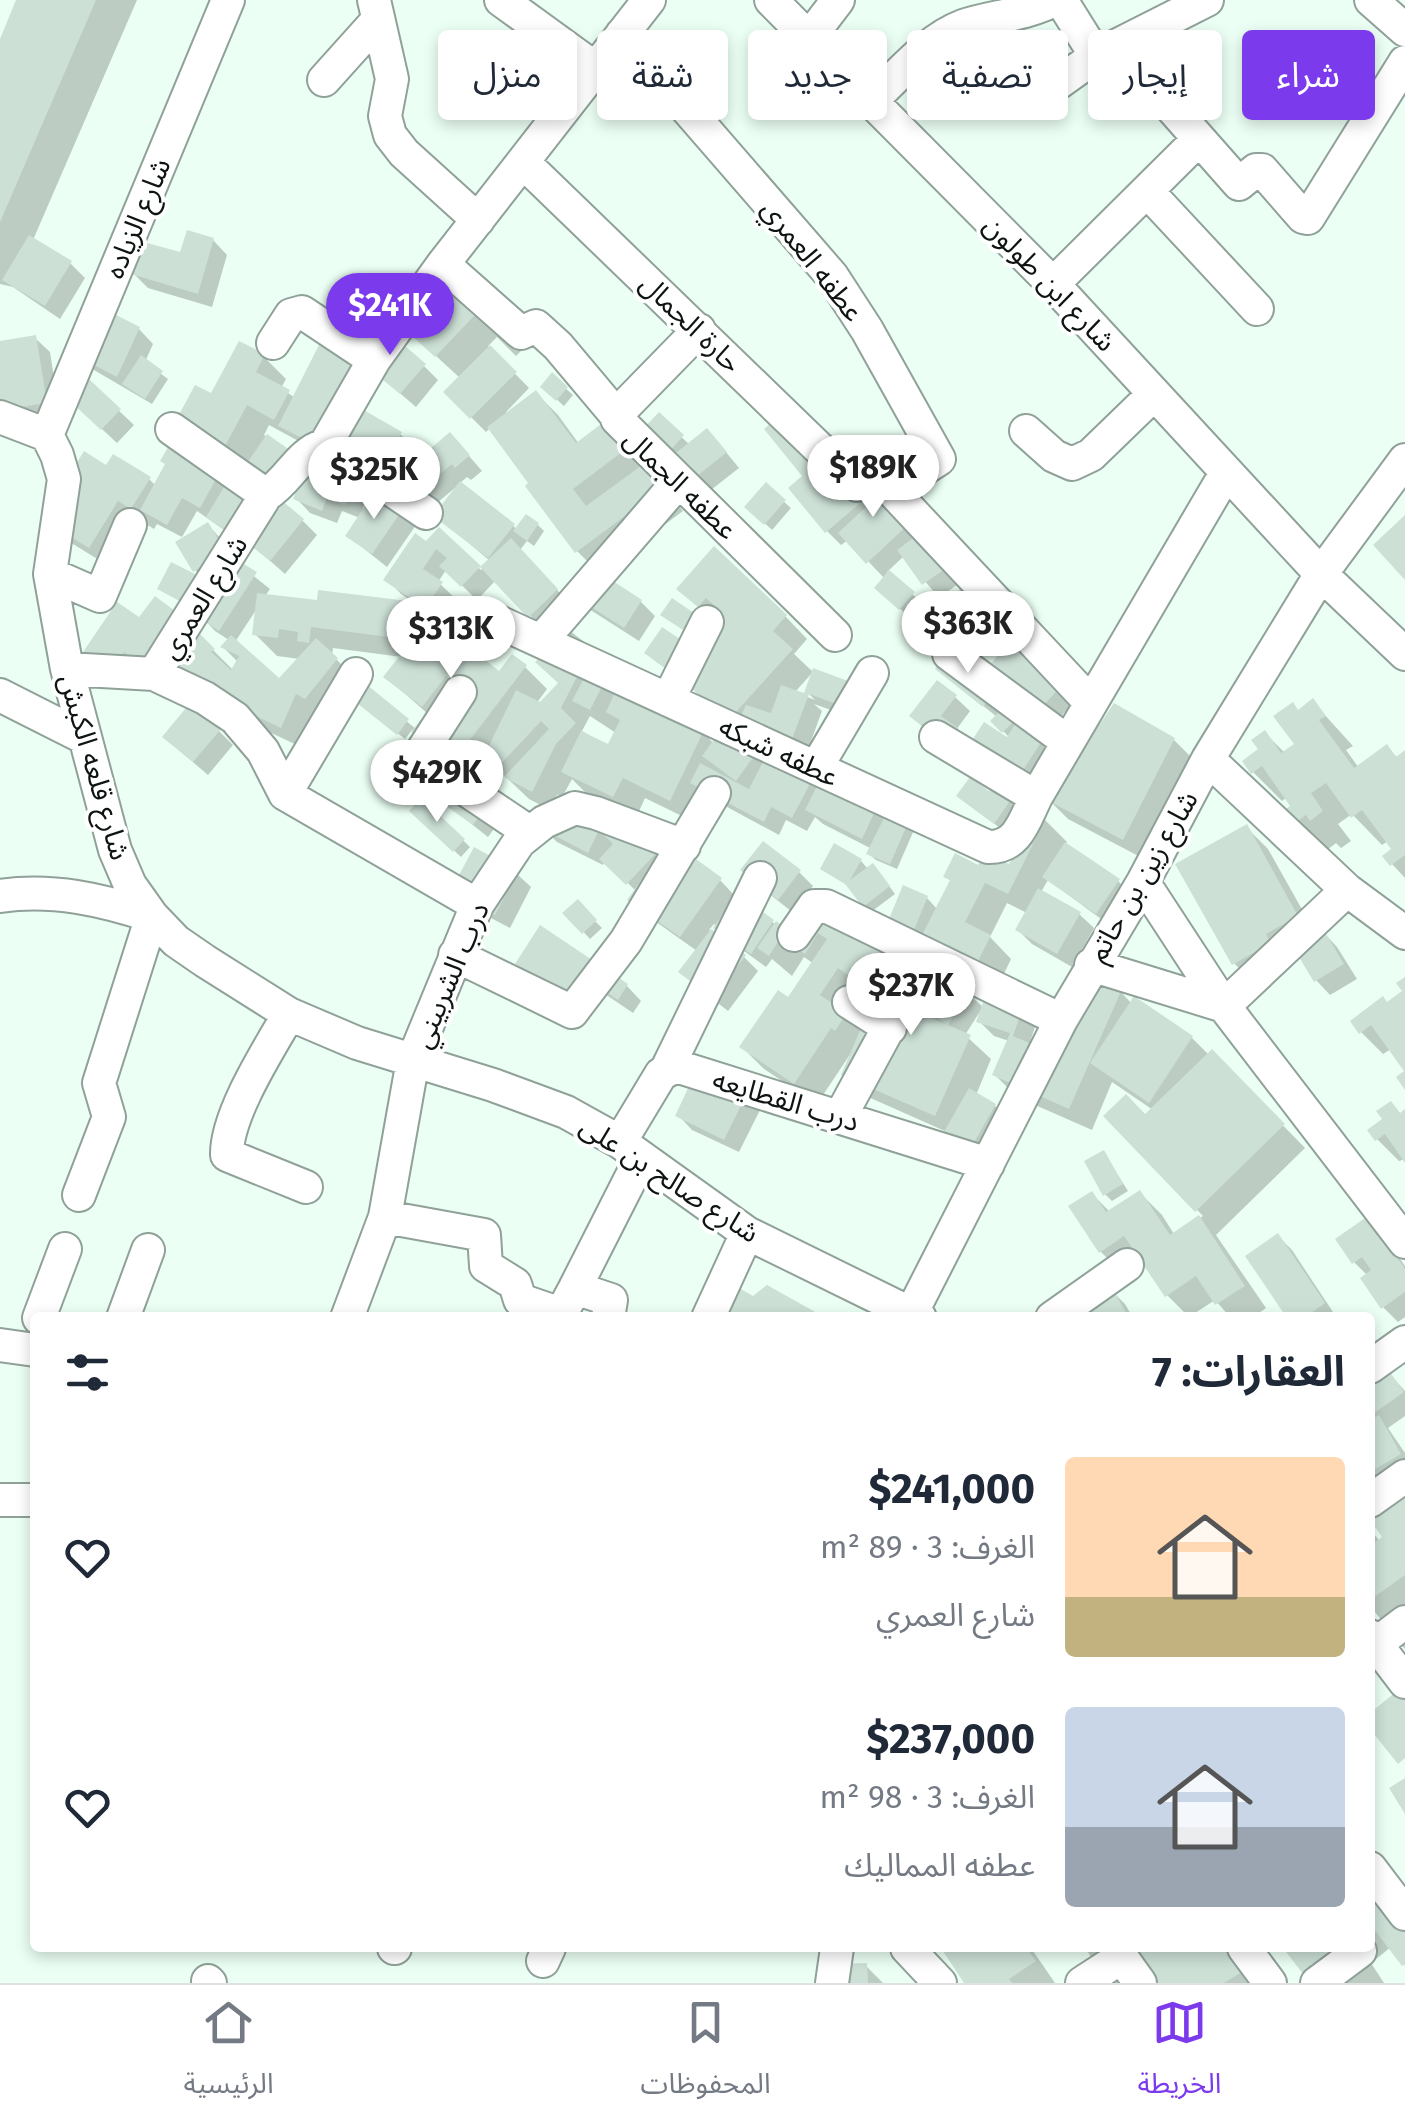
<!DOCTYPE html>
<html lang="ar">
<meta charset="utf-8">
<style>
body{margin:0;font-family:"Fira Sans","Noto Sans Arabic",sans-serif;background:#f2f2f3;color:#1f2937;direction:rtl;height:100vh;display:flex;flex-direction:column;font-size:38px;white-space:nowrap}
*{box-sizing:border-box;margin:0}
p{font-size:32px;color:#747a83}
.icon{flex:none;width:55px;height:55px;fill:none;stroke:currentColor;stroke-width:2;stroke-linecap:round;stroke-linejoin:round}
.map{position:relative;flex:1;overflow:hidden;direction:ltr}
.side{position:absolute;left:30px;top:1312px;width:1345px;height:640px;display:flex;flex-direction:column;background:#fff;border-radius:10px;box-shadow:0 5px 15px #0003;direction:rtl}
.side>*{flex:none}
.guide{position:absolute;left:30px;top:30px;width:1345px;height:90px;direction:rtl;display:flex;gap:20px}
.price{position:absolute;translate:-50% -85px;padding:0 22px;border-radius:35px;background:#fff;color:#222;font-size:32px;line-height:65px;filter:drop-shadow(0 2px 5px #0008)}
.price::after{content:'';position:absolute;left:50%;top:60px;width:30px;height:22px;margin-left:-15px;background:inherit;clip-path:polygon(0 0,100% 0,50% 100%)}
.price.current{background:#7c3aed;color:#fff}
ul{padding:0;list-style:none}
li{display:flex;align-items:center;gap:30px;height:250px;padding:0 30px}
li span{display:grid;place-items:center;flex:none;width:280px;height:200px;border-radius:10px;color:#555}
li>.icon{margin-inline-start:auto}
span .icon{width:120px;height:120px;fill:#fffc;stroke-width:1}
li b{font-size:42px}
h2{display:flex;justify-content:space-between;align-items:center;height:120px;padding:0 30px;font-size:42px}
.chip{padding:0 35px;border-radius:10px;background:#fff;box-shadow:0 5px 15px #0003;font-size:35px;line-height:90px}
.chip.current{background:#7c3aed;color:#fff}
.dock{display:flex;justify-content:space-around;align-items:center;height:140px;border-top:2px solid #e0e1e3;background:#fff;font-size:28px;color:#747a83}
.dock a{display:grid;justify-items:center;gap:5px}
.dock .current{color:#7c3aed}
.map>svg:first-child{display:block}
.shadow{fill:#0003;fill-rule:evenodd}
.building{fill:#cce0d6}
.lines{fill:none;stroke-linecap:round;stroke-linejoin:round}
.minor-casing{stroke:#8fa198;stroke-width:36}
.minor{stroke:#fff;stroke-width:32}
.labels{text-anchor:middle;stroke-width:8;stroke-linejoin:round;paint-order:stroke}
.street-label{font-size:28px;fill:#0d1411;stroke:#fff}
</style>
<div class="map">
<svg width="1405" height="1983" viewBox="0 0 1405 1983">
<rect width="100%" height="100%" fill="#ebfff4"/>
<path class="shadow" d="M19,0H137L33,240L70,263L85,278L60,319L13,287L0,284V45Z
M213,240L227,255L212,307L148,288L134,274Z
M414,283L538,334L516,356L497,337L488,346L529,388L506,412L508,414L536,393L558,415L579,444L605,424L667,488L683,511L598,574L641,602L655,616L639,641L589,609L593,567L577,551L490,428L486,432L446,392L460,378L411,333Z
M139,329L153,344L145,362L168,379L152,404L94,370L80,355Z
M35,338L50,352L60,417L15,424L0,343Z
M263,356L286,379L281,388L295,398L356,409L400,434L415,448L396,483L372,486L362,510L376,494L416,525L387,567L348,536L360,518L342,511L337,523L310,513L296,498L302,477L286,500L199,445ZM269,425L315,450L293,454L264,435Z
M424,366L438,380L416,407L395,389Z
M76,370L134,425L117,443L73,402Z
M552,376L573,395L564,406L543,387Z
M659,416L690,445L721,446L739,468L702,497L646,430Z
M767,430L973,573L939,598L904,556L887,572L920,601L907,615L877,588L885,579L848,540L841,545L827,531L806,476Z
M171,445L302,520L317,535L285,574L252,545L250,548L197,511L182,537L157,524L154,529L141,521L112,568L68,541L107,469L149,479L156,486L168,465Z
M464,450L482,471L471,480L467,477L460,483L518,530L538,525L544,531L534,546L527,541L520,550L571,605L544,630L496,580L477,600L446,570L438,582L456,599L441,621L401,594L387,579L439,530L481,570L490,561L436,515L456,487L431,508L416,493Z
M766,486L791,508L772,530L748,507Z
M208,525L222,540L235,561L270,589L265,596L319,602L407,604L428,624L500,674L525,667L547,689L533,708L535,711L560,684L548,653L703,732L714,744L730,752L734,739L813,778L827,793L846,804L852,793L914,830L897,869L876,860L869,854L872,849L823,824L815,817L807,831L786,820L779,835L705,795L692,821L645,798L636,818L586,793L572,779L561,799L720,880L734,895L785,931L796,915L758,885L799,872L813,886L808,893L884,945L901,962L968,993L984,1008L990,991L901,945L927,898L938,910L952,882L946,877L979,868L1010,867L1037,818L1045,820L1067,842L1065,845L1118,881L1133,896L1112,927L1048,880L1041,892L1079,914L1094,928L1072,967L1032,944L1018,930L1027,913L1007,903L990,937L1011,959L996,991L1039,1015L1029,1045L1120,991L1132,1004L1192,1038L1209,1055L1212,1053L1305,1148L1216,1235L1266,1308L1252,1318H1231L1215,1300L1189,1317L1167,1295L1143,1260L1122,1273L1100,1251L1092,1194L1110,1212L1140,1193L1162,1215L1174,1234L1203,1216L1106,1116L1145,1117L1153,1110L1112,1082L1092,1130L1017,1097L995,1075L1009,1041L994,1036L979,1021L981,1010L965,1035L991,1059L976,1095L995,1106L1009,1121L983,1165L947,1132L866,1096L849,1056L817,1104L764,1069L742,1047L789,1001L814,964L804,957L792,976L772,959L766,967L737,946L735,948L758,971L728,1011L696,986L697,951L645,914L636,891L605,861L603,865L557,842L543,828L552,811L529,799L491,763L486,769L467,754L459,765L511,806L488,837L431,792L451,766L412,730L405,739L358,702L303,748L195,697L99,669L153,630L200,637L234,671L238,662L223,647L229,640L215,631L201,616L202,614L160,589L206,581L195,570ZM258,607L255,634L277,656L300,659L279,682L235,642ZM333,648L402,657L386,677L428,714L416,729L361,684L332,655ZM590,716L616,733L609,747L582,731ZM714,924L735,946L733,948L709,930ZM861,988L876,999L862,1032L844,1014ZM892,989L928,1015L926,1018L884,1000Z
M680,589L768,598L807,639L794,654L813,672L795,692L815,700L807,692L815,672L859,720L814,704L822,711L807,752L758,734L696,691L654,660L682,643L702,611Z
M947,604L997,612L974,633Z
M564,626L588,645L584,652L565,640Z
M995,662L1078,697L1057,721Z
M938,669L1062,747L1031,793L927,731L912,716L955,697L970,711L956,730L971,746L1015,743L993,721L997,717Z
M1313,702L1353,746L1346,750L1359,768L1387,748L1398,758L1405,753V878L1392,864L1394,850L1388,841L1382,845L1352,814L1338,824L1351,841L1341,848L1336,843L1322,854L1293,825L1294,806L1287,797L1282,801L1253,772L1265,733L1285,753L1297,744L1299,712Z
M1101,728L1174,740L1196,762L1146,860L1068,819L1046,797Z
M219,731L233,745L208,775L180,751Z
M998,781L1030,808L1010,836L959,796L989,794Z
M422,801L470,847L461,857L412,811Z
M1246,827L1268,849L1317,936L1323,932L1337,947L1357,979L1330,995L1316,980L1298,950L1286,957L1291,966L1256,986L1234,963Z
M861,861L868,869L879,872L895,894L871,912L852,888L823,868Z
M516,873L531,887L510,928L468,906Z
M577,903L602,928L590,939L566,913Z
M541,929L627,986L641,1001L633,1013L605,994L590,1016L532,978L518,963Z
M1405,992V1069L1391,1049L1383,1054L1361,1032Z
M702,1065L764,1102L739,1152L692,1130L678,1115Z
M1405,1112V1159L1399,1161L1377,1139Z
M1104,1153L1128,1191L1112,1201L1105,1194Z
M1382,1234L1405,1266V1317L1398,1322L1383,1307L1368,1276L1354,1262Z
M1278,1236L1292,1250L1337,1318H1290Z
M1110,1289L1125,1304L1133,1318H1092Z
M1384,1368L1405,1391V1416L1388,1428L1405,1453V1649L1370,1606V1528L1380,1542L1386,1537L1380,1484L1370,1475V1378Z
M1370,1872L1405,1913V1965L1391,1947L1371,1963L1384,1983H1313L1286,1948H1370Z
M944,1948H1031L1055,1983H967Z
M1085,1948H1122L1127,1983H1109Z
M1133,1948H1236L1263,1983H1160Z
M866,1966L883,1983H835Z"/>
<path class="building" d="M16,0H96L0,222V39Z
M187,230L214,238L198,294L131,274L140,241L180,252Z
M29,235L72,261L45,306L2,280Z
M435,250L489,300L435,357L385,311Z
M102,308L140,327L117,377L77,356Z
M376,321L426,364L400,394L377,375L358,343Z
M36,335L47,403L0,410V341Z
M322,339L360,358L316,445L278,426Z
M239,341L265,354L256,372L290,390L274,420L247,405L223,450L174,424L195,385L211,393Z
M490,345L517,372L470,419L443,392Z
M141,355L163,371L145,399L122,384Z
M76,367L121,409L101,430L56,388Z
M552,372L568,387L556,401L540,387Z
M536,390L576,443L605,421L626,449L573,489L586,506L645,463L663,488L575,553L525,486L528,483L487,427Z
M793,404L801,434L860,503L825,533L788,488L802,476L764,429Z
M355,405L402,432L381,470L334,444Z
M659,412L684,435L668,453L642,430Z
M707,428L727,452L686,485L666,461Z
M450,432L470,455L455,468L452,464L415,495L399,475Z
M267,434L294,453L271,488L243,469Z
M171,442L221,470L200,508L182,498L167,525L140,510L165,464L160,461Z
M313,450L359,469L345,505L327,498L322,511L293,499Z
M84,451L106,465L113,454L151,477L131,509L118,501L89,548L42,519Z
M865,472L911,522L866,564L838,533L866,507L848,487Z
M230,477L260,495L234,536L206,517Z
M460,481L515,524L488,558L433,516Z
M766,482L786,500L764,525L744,507Z
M375,491L403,509L372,554L345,536Z
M275,495L304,519L270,561L241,538Z
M526,514L539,523L527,541L513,531Z
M1405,515V580L1373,545Z
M208,522L226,552L193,572L175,542Z
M935,522L961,558L922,585L897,550Z
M439,527L481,566L511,538L558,589L528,618L480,567L461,587L439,566L447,558L436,549L423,569L443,582L425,608L383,580L415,533L426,541Z
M714,546L787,615L773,631L793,649L728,721L670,669L721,612L706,598L698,607L676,589Z
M236,559L257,572L219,631L198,617Z
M171,562L207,580L193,608L157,589Z
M590,566L642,600L624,628L572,595Z
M889,570L915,592L899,610L874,588Z
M970,580L992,604L966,628L944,604Z
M318,590L408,601L404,639L311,627L309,643L297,641L298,632L279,629L278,638L252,635L257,593L317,600Z
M155,596L186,619L149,669L124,652L109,674L81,655L117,602L139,617Z
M672,598L694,613L683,630L660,615Z
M431,616L499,671L512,654L527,665L463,749L443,734L432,749L411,732L427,712L445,727L471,696L446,676L422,707L383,677Z
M998,619L1066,681L1041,708L992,663L998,655L980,639Z
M662,627L683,641L665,668L644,653Z
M199,633L215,649L211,652L231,670L239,656L220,647L231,635L279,678L316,638L338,658L305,699L296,694L281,728L170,675L178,657Z
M953,644L1002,682L983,707L935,669Z
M548,650L607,677L590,710L572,701L583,680L578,675L561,708L576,723L556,744L532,792L504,777L549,729L541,721L495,770L483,758L516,690L540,702L558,683L535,662Z
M813,668L853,683L845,707L809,694L792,739L739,720L746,705L771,713L781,685L804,693Z
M361,680L409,719L397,735L348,696Z
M937,680L957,695L941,716L959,729L947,745L909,716Z
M617,688L704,730L670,801L623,778L613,797L561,772L581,731L608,744L620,720L606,712Z
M1313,698L1326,716L1319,720L1354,768L1387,744L1396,757L1405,750V855L1390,866L1382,856L1391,849L1362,810L1351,818L1326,783L1311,793L1323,811L1310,821L1306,815L1291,826L1281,813L1290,806L1262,766L1251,774L1242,761L1258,749L1251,740L1265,730L1281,753L1294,744L1273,716L1293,702L1298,710Z
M1012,699L1024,711L1002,733L990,721Z
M190,703L221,729L193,762L162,737Z
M1114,703L1175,738L1123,840L1043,798L1086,715L1100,724Z
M1022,713L1049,730L1016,781L967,748L984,722L1007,737Z
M732,735L762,745L736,781L702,756L715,738L729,748Z
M768,752L814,776L792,818L771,807L764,822L690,783L700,763L749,789Z
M453,758L498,790L473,825L428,793Z
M970,777L989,791L998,778L1017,791L994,824L956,796Z
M817,786L845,800L851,790L878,805L862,839L805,810Z
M557,794L605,818L659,850L626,885L599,859L613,844L599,830L588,853L540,828Z
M421,798L465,839L453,852L409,811Z
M888,810L909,821L890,864L866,854Z
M1036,816L1046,818L1008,894L985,883L965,922L991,935L972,973L917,945L950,880L943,877L955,853L978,865L985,854L1009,864Z
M1247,824L1298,916L1266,934L1271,943L1232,965L1175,864Z
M763,841L801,870L778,900L740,870Z
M1065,842L1120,879L1096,914L1042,877Z
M674,843L722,878L680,937L627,900L653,864L658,867Z
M834,843L862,859L850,880L873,863L890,886L863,907L845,884L820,869Z
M474,847L518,871L495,915L450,892Z
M903,885L928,896L909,942L884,931Z
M1038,888L1081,912L1057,954L1015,930Z
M809,891L886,943L859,983L838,968L820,995L847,1013L835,1031L831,1028L794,1084L739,1047L778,990L788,997L827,939L818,933L805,954L781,937L769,956L757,948L776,921L785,928Z
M737,893L774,920L751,954L713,928Z
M578,899L597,920L582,934L562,913Z
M540,925L628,984L618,1000L589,981L575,1003L515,964Z
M711,929L746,955L713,998L678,972Z
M1323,929L1344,964L1314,982L1293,947Z
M905,950L969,991L948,1025L971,1035L935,1116L841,1075L876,993L948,1025L884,984Z
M1075,969L1122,989L1069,1109L992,1075L1010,1033L976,1022L989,986L1026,999L1013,1036L1041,1048Z
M1405,977V1090L1396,1077L1404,1071L1371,1025L1359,1034L1350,1021L1383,996L1387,1002L1402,991L1396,983Z
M1134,996L1193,1036L1149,1103L1090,1063Z
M1212,1049L1285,1124L1195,1212L1103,1116L1126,1094L1145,1114Z
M701,1061L751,1085L724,1140L675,1116Z
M969,1088L996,1104L968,1153L941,1137Z
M1391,1101L1400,1113L1405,1109V1163L1385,1134L1375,1141L1367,1130L1382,1119L1376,1111Z
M1104,1150L1123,1184L1103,1196L1084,1161Z
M1140,1190L1170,1235L1199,1215L1245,1286L1215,1305L1196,1276L1165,1297L1124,1236L1099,1253L1068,1206L1092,1191L1106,1212Z
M1368,1216L1405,1269V1292L1381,1309L1360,1278L1371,1270L1362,1257L1352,1264L1335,1239Z
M1278,1233L1325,1303L1304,1318H1287L1245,1256Z
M720,1277L753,1296L767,1285L826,1318H702Z
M1111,1286L1129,1318H1089L1081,1303Z
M1385,1365L1404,1392L1370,1416V1375Z
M1379,1415L1401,1454L1370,1472V1420Z
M1405,1469V1575L1370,1600V1546L1382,1537L1370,1520V1488Z
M1402,1687L1405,1691V1758L1398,1764L1370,1729V1713Z
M1405,1778V1814L1389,1788Z
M1370,1871L1405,1916V1964L1402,1966L1370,1924Z
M941,1948H1026L1036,1961L1009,1979L1012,1983H964Z
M1131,1948H1230L1245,1970L1224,1983H1157Z
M1283,1948H1357L1310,1983Z
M867,1963L868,1983H833L832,1964Z"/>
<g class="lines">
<defs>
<path id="minor" d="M374,0L392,79L385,116L390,135L404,153L478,220
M501,0L596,69
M771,0L1053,284L1321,574L1405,654
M1061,0L1096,56
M1371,0L1405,30
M622,34L832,276L867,330L939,459L897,486L896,495L1091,703
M809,38L838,0
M1118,47L1239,184L1256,170H1262L1303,217L1308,218L1405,62
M324,80L377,21
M1054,86L1096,56L1207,0
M871,101C898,76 928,39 963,26C993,16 1026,15 1054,0
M523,162L857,485
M1147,191L1257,309
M443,264L521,333L536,326L558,346L616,415
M1053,284L1199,139
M699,330L616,415L617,419L835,635
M273,343L291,315L302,312L374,360
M0,417L47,435
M172,429L266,495
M1026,431L1054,456L1072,464L1091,455L1154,394
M47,435L57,455L64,479L50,574L67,669L115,850L130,885L152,916L176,941L205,961L289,1014L357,1043L493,1085L566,1112L620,1142L747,1233L920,1318
M47,435L228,0
M325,445L426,513
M50,574L100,596L130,525
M488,617L988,847C1018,848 1024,821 1036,797L1226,473
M541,641L678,482
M949,654L1068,742
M67,669L154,674L205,698L235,718L263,751L285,794L477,905
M154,674L266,495C291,479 297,454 325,445L374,360L443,264L649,0
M460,692L421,753L422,760L529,832
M0,695L83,737
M668,700L707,622
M936,737L1036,797
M1208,759L1347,890L1405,933
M816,768L872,673
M285,794L356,674
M1143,882L1224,1006L1405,1242
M0,896C52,888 103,900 152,916L99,1083L109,1117L79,1195
M794,935L814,906H826L1061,1020
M455,955L572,1012L626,941L714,793
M1091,965L1224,1006
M849,1002L890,1028
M1224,1006L1347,890
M289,1014C269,1049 226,1115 227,1155L306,1187
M668,1067L760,878
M840,1117L927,957
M620,1142L661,1074L676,1066L988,1164
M385,1217L484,1235L486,1266L515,1284L520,1300L561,1314L575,1288L611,1300L608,1318
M575,1288L641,1158
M912,1312L1061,1020L1143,882L1208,759L1321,574L1405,460
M39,1318L65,1249
M123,1318L148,1250
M347,1318L385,1217L413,1060L477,905L519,842L544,822L575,808L596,813L684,846
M708,1318L747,1233
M1052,1318L1127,1265
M0,1345L35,1350
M1370,1367L1405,1342
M0,1500H35
M1370,1501L1405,1476
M1370,1636L1405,1682
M1376,1644L1405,1622
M1370,1868L1405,1914
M394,1948H395
M907,1948L940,1983
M1115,1948L1140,1983
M1244,1948L1270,1983
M543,1961L549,1948
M208,1981L210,1983
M832,1983L837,1948
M1082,1983L1122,1957
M1317,1983L1360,1951"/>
</defs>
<use href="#minor" class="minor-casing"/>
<use href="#minor" class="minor"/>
</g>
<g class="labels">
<g class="street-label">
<text transform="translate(137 218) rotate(-67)" y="10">شارع الزياده</text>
<text transform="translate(813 260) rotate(52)" y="10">عطفه العمري</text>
<text transform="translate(1050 283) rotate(46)" y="10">شارع ابن طولون</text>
<text transform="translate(691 323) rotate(44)" y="10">حارة الجمال</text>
<text transform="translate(681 484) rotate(44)" y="10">عطفه الجمال</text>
<text transform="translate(203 597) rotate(-58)" y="10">شارع العمري</text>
<text transform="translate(779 751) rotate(25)" y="10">عطفه شبكه</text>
<text transform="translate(95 767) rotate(74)" y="10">شارع قلعه الكبش</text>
<text transform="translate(1142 876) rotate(-60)" y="10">شارع زين بن حاتم</text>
<text transform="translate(450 975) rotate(-67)" y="10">درب الشربيني</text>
<text transform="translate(786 1100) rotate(17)" y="10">درب القطايعه</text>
<text transform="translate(670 1179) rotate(33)" y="10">شارع صالح بن على</text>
</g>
</g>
</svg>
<b class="price current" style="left:390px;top:358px">$241K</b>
<b class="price" style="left:873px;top:520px">$189K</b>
<b class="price" style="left:374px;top:522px">$325K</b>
<b class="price" style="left:968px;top:676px">$363K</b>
<b class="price" style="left:451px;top:681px">$313K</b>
<b class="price" style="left:437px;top:825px">$429K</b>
<b class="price" style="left:911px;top:1038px">$237K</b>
<div class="guide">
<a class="chip current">شراء</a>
<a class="chip">إيجار</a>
<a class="chip">تصفية</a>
<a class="chip">جديد</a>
<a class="chip">شقة</a>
<a class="chip">منزل</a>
</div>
<section class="side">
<h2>العقارات: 7<svg class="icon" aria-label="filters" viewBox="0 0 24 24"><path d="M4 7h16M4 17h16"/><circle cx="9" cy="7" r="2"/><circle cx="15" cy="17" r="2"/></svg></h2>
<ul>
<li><span style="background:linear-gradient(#ffd9b3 70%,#c2b280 0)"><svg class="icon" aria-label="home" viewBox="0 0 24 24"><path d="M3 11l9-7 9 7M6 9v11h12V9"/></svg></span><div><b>$241,000</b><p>الغرف: 3 · 89 m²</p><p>شارع العمري</p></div><svg class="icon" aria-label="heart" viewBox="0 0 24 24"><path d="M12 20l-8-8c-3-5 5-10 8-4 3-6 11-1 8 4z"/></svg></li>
<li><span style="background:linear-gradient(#c9d6e8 60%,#9aa5b1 0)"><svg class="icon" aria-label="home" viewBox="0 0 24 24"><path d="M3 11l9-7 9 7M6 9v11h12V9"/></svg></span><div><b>$237,000</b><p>الغرف: 3 · 98 m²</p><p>عطفه المماليك</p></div><svg class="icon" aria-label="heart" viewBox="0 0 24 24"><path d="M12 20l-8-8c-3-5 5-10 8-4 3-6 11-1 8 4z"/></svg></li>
</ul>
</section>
</div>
<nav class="dock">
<a class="current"><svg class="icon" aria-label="map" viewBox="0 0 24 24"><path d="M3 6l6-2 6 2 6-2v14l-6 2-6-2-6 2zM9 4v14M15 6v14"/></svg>الخريطة</a>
<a><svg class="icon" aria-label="saved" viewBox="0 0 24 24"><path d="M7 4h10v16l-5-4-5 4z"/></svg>المحفوظات</a>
<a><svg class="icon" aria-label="home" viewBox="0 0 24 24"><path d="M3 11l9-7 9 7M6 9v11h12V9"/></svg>الرئيسية</a>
</nav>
